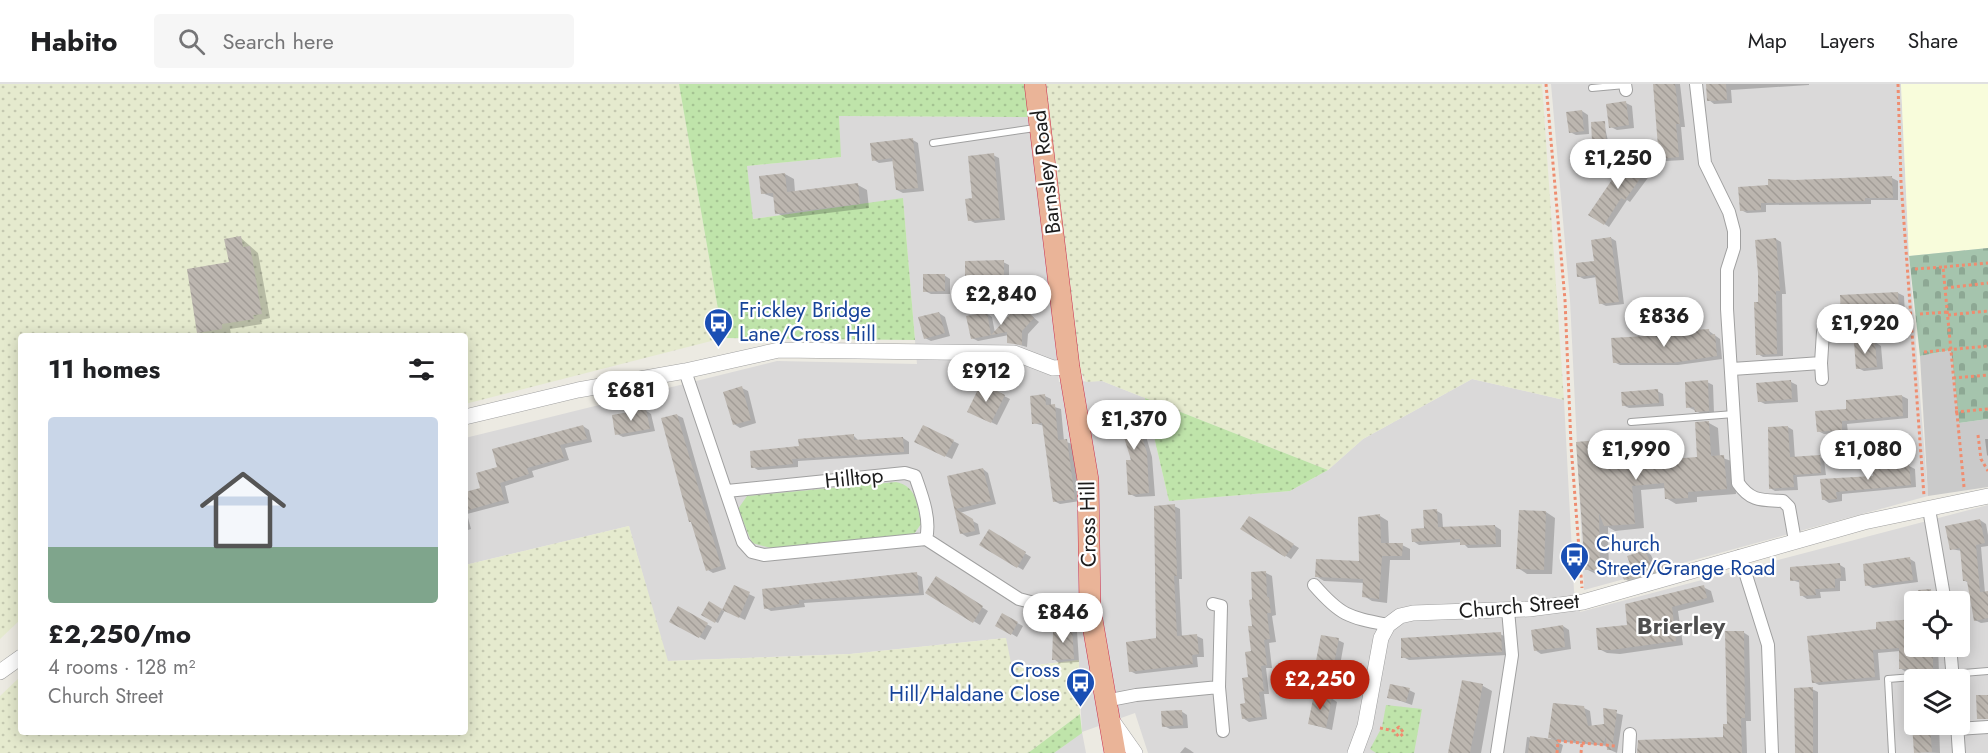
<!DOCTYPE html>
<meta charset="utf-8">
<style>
body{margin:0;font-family:Jost,sans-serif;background:#f6f6f6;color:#202124;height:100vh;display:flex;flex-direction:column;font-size:22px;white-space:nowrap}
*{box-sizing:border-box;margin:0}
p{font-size:20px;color:#757577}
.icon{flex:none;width:33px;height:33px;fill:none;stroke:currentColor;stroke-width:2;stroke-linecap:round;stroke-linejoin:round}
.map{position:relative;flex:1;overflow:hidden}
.side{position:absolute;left:18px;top:249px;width:450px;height:402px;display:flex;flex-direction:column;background:#fff;border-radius:6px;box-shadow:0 3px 15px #0003}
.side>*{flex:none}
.fabs{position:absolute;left:1904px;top:507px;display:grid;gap:12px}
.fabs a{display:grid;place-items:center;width:66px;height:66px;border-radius:6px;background:#fff;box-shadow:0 3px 15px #0003;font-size:30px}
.price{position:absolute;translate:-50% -51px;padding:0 14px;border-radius:21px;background:#fff;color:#222;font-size:20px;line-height:39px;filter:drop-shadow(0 2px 3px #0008)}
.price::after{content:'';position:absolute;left:50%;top:36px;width:18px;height:14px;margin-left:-9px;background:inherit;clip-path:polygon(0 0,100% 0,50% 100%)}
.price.on{background:#b9230e;color:#fff}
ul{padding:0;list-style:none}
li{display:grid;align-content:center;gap:12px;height:318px;padding:0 30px}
li span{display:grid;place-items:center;height:186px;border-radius:6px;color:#555}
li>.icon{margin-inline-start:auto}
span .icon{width:108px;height:108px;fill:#fffc;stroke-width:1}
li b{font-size:26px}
h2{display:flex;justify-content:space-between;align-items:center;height:72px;padding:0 30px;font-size:26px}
header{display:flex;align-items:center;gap:36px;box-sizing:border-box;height:84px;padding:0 30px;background:#fff;border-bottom:2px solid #e0e0e0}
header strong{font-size:28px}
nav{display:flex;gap:33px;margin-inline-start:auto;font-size:21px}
.search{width:420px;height:54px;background:#f6f6f6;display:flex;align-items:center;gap:15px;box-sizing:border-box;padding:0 21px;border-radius:6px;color:#757577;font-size:22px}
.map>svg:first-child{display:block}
.residential{fill:#dad9d9;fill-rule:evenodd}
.education{fill:#f8fcdb}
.religious{fill:#cacaca}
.farmland{fill:url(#farmland-dots)}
.grass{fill:url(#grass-dots)}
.cemetery{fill:url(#cemetery-stones)}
.shadow{fill:#0003}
.building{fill:url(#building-back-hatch)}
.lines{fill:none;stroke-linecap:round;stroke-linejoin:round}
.service-casing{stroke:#a0a0a0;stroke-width:8}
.minor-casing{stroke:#a0a0a0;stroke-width:14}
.tertiary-casing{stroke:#a0a0a0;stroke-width:16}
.trunk-casing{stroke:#c93051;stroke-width:22}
.path{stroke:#ef8d70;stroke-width:3;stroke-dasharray:3 3;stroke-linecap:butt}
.service{stroke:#fff;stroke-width:6}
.minor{stroke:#fff;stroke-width:12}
.tertiary{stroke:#fff;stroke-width:15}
.trunk{stroke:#eab498;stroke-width:21}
.labels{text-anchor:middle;stroke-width:4.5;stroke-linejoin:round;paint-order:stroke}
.street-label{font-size:21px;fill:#1c1c1c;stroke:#fff}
.transit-label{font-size:21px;fill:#164399;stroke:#fff;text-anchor:start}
.quarter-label{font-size:24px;font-weight:bold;fill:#4f4f4f;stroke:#fff}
</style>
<header>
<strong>Habito</strong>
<div class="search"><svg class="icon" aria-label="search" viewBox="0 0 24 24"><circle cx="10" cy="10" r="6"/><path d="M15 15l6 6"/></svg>Search here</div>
<nav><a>Map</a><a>Layers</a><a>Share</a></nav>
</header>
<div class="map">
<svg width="1988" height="669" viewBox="0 0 1988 669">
<defs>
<pattern id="farmland-dots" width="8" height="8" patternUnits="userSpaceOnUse" patternTransform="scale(1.5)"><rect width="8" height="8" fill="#e5eace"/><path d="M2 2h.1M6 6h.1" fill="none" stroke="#c4c8b0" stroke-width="1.8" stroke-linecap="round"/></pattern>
<pattern id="grass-dots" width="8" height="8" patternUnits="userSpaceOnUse" patternTransform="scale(1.5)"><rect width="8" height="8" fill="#bfe4aa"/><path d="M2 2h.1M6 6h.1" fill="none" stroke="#a4c392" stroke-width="1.8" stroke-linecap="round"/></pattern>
<pattern id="cemetery-stones" width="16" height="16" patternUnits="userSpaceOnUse" patternTransform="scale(1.5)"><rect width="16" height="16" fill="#a5c4ad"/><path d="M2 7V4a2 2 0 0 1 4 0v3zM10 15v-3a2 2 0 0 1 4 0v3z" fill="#8da894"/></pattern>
<pattern id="building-back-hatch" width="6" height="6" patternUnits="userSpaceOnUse" patternTransform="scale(1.5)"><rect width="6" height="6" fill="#bcb6af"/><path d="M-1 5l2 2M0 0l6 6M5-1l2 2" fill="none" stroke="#a19c96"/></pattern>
</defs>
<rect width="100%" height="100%" fill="#eceae2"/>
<path class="residential" d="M1551,0H1901L1909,172L1928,412L1584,506L1570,216Z
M839,32L1033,33L1059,298L1102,297L1145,314L1169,417L1290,407L1328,386L1363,355L1472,295L1564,316L1574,507L1580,528L1988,421V669H1148L1135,629L1082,648L1086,669H1054L1082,648L1078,576L1011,584L1005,554L850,570L667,577L629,442L465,481V354L777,277L917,280L903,115L752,135L747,82L840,73ZM1914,518H1959V562H1914ZM1914,596H1959V640H1914Z"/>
<path class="education" d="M1901,0H1988V164L1909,172Z"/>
<path class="religious" d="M1951,266L1959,339L1988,335V403L1928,412L1920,272Z"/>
<path class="farmland" d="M0,0H679L723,254L465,320V252H21V535L0,555Z
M1045,0H1542L1564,316L1472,295L1363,355L1328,386L1102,297L1086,298L1076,278Z
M629,442L668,577L850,570L1006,554L1012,584L1079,576L1080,630L1028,669H0V612L21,592V648H465V481Z"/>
<path class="grass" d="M679,0H1026L1033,33L839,32L841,73L747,82L753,135L903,114L915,256L723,254Z
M1145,314L1328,386L1290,407L1169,417Z
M896,398C918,403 917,421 921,440L912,453L771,464L752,459L738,425L747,412Z
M1386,621L1422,625L1414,669H1376L1370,665L1382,643Z
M1080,630L1082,649L1054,669H1028Z"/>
<path class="cemetery" d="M1988,164V335L1959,339L1951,266L1920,272L1909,172Z"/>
<path class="shadow" d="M1655,0H1680L1685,43H1681L1684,76L1666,77L1661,74Z
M1708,0H1809V1L1731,6L1732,19L1714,20L1709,16Z
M1626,19L1632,22L1634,44L1617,46L1611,43Z
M1582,27L1588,31L1589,50L1576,51L1570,48Z
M1604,39L1608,57L1596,58L1594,56Z
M913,56L918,59L924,107L903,109L897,106L894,77L879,79L874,76Z
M993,71L999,74L1005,136L975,139L969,136L973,116Z
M1640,74L1656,83L1630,118L1627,116L1609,143L1590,130L1631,88Z
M785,90L794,95L795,108L858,101L867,106L869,124L786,134L777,129L775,114L762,109Z
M1892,94L1898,97V116H1871V120L1766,121V128L1747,129L1741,126L1770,102L1795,98Z
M241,154L258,169L270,234L261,236L262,240L230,245L231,250L205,252L198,248Z
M1611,154L1616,157L1624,220L1606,222L1600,219L1597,193L1584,195L1578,192L1595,178Z
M1776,155L1781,158L1786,210H1782L1783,272L1763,273L1758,270L1759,219Z
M1003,178L1009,181V201H989L984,196H972L967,192Z
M944,191L950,195V210H931L925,207Z
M1898,209L1904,212L1905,231L1848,235L1842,231L1841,213Z
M1023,225L1039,238L1028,250L1027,263L1009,258V251L978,257L972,254L986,229L992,233L995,249Z
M939,229L945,233L950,252L931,257L925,254Z
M1709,247L1720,255L1722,275L1678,281H1620L1614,278Z
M1875,258L1881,262L1883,285L1864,287L1858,284Z
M1707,298L1713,301L1714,329L1702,330L1688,323Z
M1791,298L1797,301L1798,318L1765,320L1759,317Z
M742,304L748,307L756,339L740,344L734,340Z
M1657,307L1663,310L1664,322L1629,324L1623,321Z
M1004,312L1010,315L997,341L975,330Z
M1045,312L1051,315V322L1061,325L1064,357L1072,360L1080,417L1060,420L1054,417L1044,342L1034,339Z
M1902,312L1908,315V334L1847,340L1848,349L1824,350L1818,347L1848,327Z
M1132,320L1138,324L1152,373L1155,412L1136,413L1130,410Z
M645,326L651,330L655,347L623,353L617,350Z
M677,331L683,334L726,485L713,489L708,486Z
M1709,339L1718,344L1720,373L1734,378L1736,410L1697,413V418L1676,420L1666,414L1665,404L1641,406L1644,444L1615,447L1608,443L1609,490H1596L1586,485L1578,359L1643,353L1652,359L1654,378L1699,374Z
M583,342L589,346L592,358L565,364L569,376L532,387L534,393L505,402L509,419L467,430L471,445L465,447V410L482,405L499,384Z
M1788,343L1793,346L1795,375L1820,373L1824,376L1826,391L1797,393L1798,406L1775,407L1770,404Z
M853,351L859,357L903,354L909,358V370L798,377V383L758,386L753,383L800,364Z
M1985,355H1988V372L1987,371Z
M953,357L959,360L952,375L922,361Z
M1909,382L1915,385L1916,403L1842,410V417L1829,419L1823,415L1822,397L1874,393Z
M983,385L988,389L996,420L959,429L978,440L980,450L967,453L961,449L949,393Z
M1174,422L1180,425L1182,495H1179L1182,553L1197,552L1203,555L1204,573H1197L1198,583L1136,590L1130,587L1158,555Z
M1437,427L1442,430L1443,444L1495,442L1501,446V463L1468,464L1462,458L1419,461L1413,457L1426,446Z
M1546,428L1555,434L1552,490H1527L1518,484Z
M1380,432L1388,437L1389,461H1402L1410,465V476H1390L1387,519L1372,517L1364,512L1365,499L1324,497L1316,492L1360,478Z
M1250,434L1299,464L1291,475L1242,444Z
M1980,436L1986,440L1988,451V462L1981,463L1985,509H1988V538L1981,539L1975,536L1969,499L1965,497L1962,467L1951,465Z
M989,447L1031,473L1023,486L981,461Z
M1645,467L1651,471L1654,478L1662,475L1667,479L1670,487L1631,499L1625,495Z
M1910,475L1915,478L1918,498L1873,504L1867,501Z
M1840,481L1845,484L1846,497H1840V507L1820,508L1821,514L1807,515L1801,511V499L1792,496Z
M1266,489L1272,492L1276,531L1272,532L1276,558L1269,559L1272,584H1266L1269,610H1264L1267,635L1249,638L1243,634L1253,568V517Z
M916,490L922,493L924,511L804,519L805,523L771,527L766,524L764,506Z
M936,494L988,527L980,541L927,509Z
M734,503L755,513L745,536L725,526L718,539L703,531L710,519L724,527Z
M1703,503L1711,507L1714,518L1678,527L1683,561L1620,570L1607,569L1599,565L1629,542Z
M1931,507L1937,510V518H1921Z
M678,524L712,543L705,556L671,537Z
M1003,531L1023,542L1017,553L997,541Z
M1914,537V562H1938L1939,589L1916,590L1906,588L1900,584V567L1878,569L1880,596L1819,601L1813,598L1878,547Z
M1563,542L1569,546L1571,565L1541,570L1535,566Z
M1072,543L1077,547L1079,578L1059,579L1054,575L1061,550Z
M1743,548L1749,552L1751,637H1746L1747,669H1639L1725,655Z
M1500,550L1506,553L1507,571L1409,576L1403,573Z
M1338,556L1344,559L1339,587L1317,581Z
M1463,598L1483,602L1492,607L1481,669H1450Z
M1911,600H1914V640H1939L1940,669L1915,668Z
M1812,605L1818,608V669H1796Z
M1409,606L1415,609L1412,621L1389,613Z
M1331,614L1337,618L1332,646L1310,640Z
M1584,624L1590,627L1592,643L1606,641L1605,626L1623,631L1617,669L1608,665V662L1555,657L1563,661L1561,669H1525L1527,653L1556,658L1549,653Z
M1181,627L1187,631L1188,644L1170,645L1164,642Z
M1185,663L1190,666L1194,669H1180Z"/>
<path class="building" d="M1653,0H1675L1680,40H1676L1679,73L1659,75Z
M1706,0H1726L1727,16L1707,17Z
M1626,17L1629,41L1609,44L1606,20Z
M1582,26L1584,47L1569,49L1566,28Z
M1605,37L1606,56L1592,57L1591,38Z
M913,54L918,104L896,106L892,74L872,77L870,59Z
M994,69L1000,134L968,137L965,115L972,114L968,72Z
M1640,72L1651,79L1625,116L1621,114L1604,141L1588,131L1622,81L1630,87Z
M785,89L787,108L858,99L860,120L775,130L773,109L761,110L759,92Z
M1892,92L1893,114H1865V117L1761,119V126L1740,127L1738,103L1768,101V95L1795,96Z
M241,152L243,163L250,162L262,230L253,231L254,235L222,240V245L197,249L187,185L229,178L224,155Z
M1611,153L1619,218L1599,220L1595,191L1577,193L1576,179L1594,177L1591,156Z
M1776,154L1780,207H1776L1777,270L1756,271L1754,218H1758V189L1755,156Z
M1004,176V199H982V193H965V177Z
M923,190H945V207L923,208Z
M1898,208L1899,229L1841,232L1840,211Z
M1023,223L1034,234L1022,247V261L1007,259V248L971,255L966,232L987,228L991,251L1014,226L1017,229Z
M939,228L945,249L924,255L918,233Z
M1709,245L1710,251L1715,250L1717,272L1672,279H1613L1611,254L1696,249L1695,246Z
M1875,257L1877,283L1856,285L1854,258Z
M1708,296L1709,327L1695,328L1694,323L1686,324L1685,298Z
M1791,296L1792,315L1758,318L1756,299Z
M981,299L1005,311L991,339L967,328Z
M742,302L751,336L733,341L723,308Z
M1658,305L1659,319L1622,322L1621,308Z
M1045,310L1046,321L1055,320L1058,356L1067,355L1075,415L1053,418L1042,339L1032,340L1030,312Z
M1902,311L1903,332L1842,337V346L1817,348L1815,327L1846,325V316Z
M1132,319L1147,369L1149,409L1128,411L1126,376H1131L1115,324Z
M646,325L650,345L615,351L612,331Z
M677,330L721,482L706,487L691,438H689L661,334Z
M1709,337L1711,372L1724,371L1727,405L1688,408V414L1665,415L1664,399L1632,402L1635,440L1604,442L1599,429L1600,486H1585L1576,358L1643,352L1645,377L1697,373L1695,338Z
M583,341L587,355L560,361L564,374L527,384L529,390L500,399L504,416L465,427V408L480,404L476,389L497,383L492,365Z
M923,341L954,356L945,373L914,358Z
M1788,342L1790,373L1820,371L1821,389L1793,391L1794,403L1769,405L1768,343Z
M854,350V356L903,353L904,368L792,375L793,380L751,384L750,367L799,362L798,355Z
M1909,380L1911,401L1836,408L1837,415L1822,416L1820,395L1873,392L1872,383Z
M983,384L991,417L956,425L973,435L975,447L960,450L947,392Z
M1175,420L1177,492H1174L1177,552L1197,550L1199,570L1192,571L1193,580L1129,588L1126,558L1156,554L1154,422Z
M1437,425L1438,443L1495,441L1496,460L1460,461V455L1412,458L1411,445L1424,444L1423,426Z
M1519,426L1546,427L1544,486L1516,485Z
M1380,430L1381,459H1403L1402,472H1382L1379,515L1362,513L1363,495L1315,493L1316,475L1359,477L1358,433Z
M1249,432L1294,460L1285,473L1240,445Z
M1980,435L1985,459L1976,461L1980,508L1988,507V534L1974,537L1967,497H1963L1960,464L1950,466L1945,442Z
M989,445L1026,468L1017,484L979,461Z
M1645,466L1650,478L1662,474L1666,484L1624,496L1620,487L1631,483L1627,472Z
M1910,473L1913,496L1865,502L1863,480Z
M1840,479L1841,494L1835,495V504L1815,505L1816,511L1800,512L1799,496L1790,497V483Z
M1266,487L1267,513H1269L1271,529H1267L1270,555L1264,556L1267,581L1261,582L1264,607L1259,608L1262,633L1242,635L1240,620L1245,619L1242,594L1248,593L1245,568L1251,567L1248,542H1252L1249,516L1252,515L1251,488Z
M917,488L919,509L799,516V520L764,525L762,505Z
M936,492L983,522L973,539L925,509Z
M734,501L750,508L739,534L722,526Z
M1704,501L1707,514L1672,523L1676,557L1611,566H1598L1596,544L1627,541L1625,520Z
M1931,505L1932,518H1919L1918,506Z
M709,517L722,525L715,539L701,531Z
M678,522L708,539L699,554L669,538Z
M1002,529L1018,538L1011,551L995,542Z
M1914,535V564H1933V586L1909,588V585H1899V564L1873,566L1875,593L1812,599L1807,552L1876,545V538Z
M1563,541L1565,563L1534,567L1531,546Z
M1059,542H1072L1074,575L1052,576L1053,548H1059Z
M1725,547H1744L1745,634H1741L1742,669H1637L1638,656L1723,653V640H1727Z
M1501,548L1502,568L1401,574V554Z
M1321,551L1339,554L1333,585L1315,582Z
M1462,596L1483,600L1470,669H1448Z
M1390,600L1410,604L1406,618L1387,614Z
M1813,603V669H1795L1794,604Z
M1314,610L1332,613L1326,644L1308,640Z
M1976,611H1988V635H1977Z
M1553,619L1584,622L1588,642L1604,640L1603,624L1617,626L1612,666H1607L1606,653L1603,660L1548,654Z
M1182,626L1183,641L1162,643L1161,627Z
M1912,640H1930L1932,668L1914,669Z
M1530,652L1558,656L1556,669H1528Z"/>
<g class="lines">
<defs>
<path id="service" d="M1592,4L1625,1
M933,59L1035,44
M1631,338L1734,330
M1892,669L1888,595L1988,587"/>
<path id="minor" d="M1625,0L1626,6
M1696,0L1705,79L1729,128L1734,147V164L1727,186V225L1738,399C1751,418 1762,416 1783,417L1789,423L1795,457
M1821,279L1823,248
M1732,285L1821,279L1822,295
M685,287L743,458L752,468L764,471L926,455L1019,515L1038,520L1090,524
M727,407L905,389L915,392C922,412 931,435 926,455
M1929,425L1945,518
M1740,472L1768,561L1772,669
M1314,501C1341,532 1348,533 1388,541
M1213,520L1221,522L1219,603L1223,647
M1950,562L1953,596
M1105,617L1136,611L1219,603
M1957,640L1959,669
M1957,645L1988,643
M1497,669L1512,571L1508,526
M1629,669L1630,650"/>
<path id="tertiary" d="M465,333L578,306L685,287L779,266L1014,269L1053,284L1069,283
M0,588L21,573
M1111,635L1135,669
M1355,669L1365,642L1381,554L1388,541L1400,532L1413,529L1529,525L1583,518L1864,438L1988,412"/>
<path id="trunk" d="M1035,0L1069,283L1088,396L1090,524L1115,669"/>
</defs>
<use href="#service" class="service-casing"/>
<use href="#minor" class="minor-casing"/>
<use href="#tertiary" class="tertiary-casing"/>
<use href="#trunk" class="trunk-casing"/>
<path class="path" d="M1546,0L1565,216L1571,361L1582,504
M1898,0L1901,98L1924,412
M1915,185L1943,183
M1945,204L1988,199
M1920,230L1947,228
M1948,231L1988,227
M1924,268L1988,262
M1953,294L1988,291
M1955,328L1988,325
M1978,351L1981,375L1988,387
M1964,403L1943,183L1988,179
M1380,644L1394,647L1399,653L1404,649L1399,643L1394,647
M1557,669L1558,657L1616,662
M1581,669L1582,659"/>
<use href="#service" class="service"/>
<use href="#minor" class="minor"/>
<use href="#tertiary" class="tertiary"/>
<use href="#trunk" class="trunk"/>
</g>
<defs>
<symbol id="bus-pin" viewBox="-11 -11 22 30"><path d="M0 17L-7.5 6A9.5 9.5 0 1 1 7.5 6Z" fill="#1a4fb4" stroke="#fff"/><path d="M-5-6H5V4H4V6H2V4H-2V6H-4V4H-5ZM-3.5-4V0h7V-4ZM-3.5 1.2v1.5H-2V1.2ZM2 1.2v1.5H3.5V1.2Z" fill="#fff"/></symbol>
</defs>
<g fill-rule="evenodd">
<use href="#bus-pin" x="702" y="222" width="33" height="45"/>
<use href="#bus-pin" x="1558" y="456" width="33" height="45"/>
<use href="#bus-pin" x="1064" y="582" width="33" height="45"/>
</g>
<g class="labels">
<g class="street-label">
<text transform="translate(1046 88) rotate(-97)" y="7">Barnsley Road</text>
<text transform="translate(854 394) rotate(-6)" y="7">Hilltop</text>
<text transform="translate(1088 440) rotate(-91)" y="7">Cross Hill</text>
<text transform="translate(1519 522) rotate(-5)" y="7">Church Street</text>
</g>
<g class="transit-label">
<text x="739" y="233">Frickley Bridge<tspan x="739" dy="24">Lane/Cross Hill</tspan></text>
<text x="1596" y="467">Church<tspan x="1596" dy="24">Street/Grange Road</tspan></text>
<text x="1060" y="593" text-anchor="end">Cross<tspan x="1060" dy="24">Hill/Haldane Close</tspan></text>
</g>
<g class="quarter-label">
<text x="1681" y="550">Brierley</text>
</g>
</g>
</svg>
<div class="fabs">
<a><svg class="icon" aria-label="locate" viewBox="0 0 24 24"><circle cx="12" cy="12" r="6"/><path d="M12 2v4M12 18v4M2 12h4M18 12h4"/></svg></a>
<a><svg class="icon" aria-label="layers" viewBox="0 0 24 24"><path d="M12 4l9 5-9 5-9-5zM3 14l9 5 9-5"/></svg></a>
</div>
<b class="price" style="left:1618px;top:106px">£1,250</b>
<b class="price" style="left:1001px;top:242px">£2,840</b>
<b class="price" style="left:1664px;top:264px">£836</b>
<b class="price" style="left:1865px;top:271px">£1,920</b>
<b class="price" style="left:986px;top:319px">£912</b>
<b class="price" style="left:631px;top:338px">£681</b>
<b class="price" style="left:1134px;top:367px">£1,370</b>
<b class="price" style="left:1636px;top:397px">£1,990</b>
<b class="price" style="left:1868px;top:397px">£1,080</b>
<b class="price" style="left:1063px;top:560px">£846</b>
<b class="price on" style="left:1320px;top:627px">£2,250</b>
<section class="side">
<h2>11 homes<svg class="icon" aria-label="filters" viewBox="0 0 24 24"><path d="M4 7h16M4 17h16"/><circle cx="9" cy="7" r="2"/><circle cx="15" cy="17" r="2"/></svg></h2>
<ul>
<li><span style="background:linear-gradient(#c9d6e8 70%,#7fa58c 0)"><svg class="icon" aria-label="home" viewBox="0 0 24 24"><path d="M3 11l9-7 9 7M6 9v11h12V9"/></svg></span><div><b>£2,250/mo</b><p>4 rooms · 128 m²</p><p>Church Street</p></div></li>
</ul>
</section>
</div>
